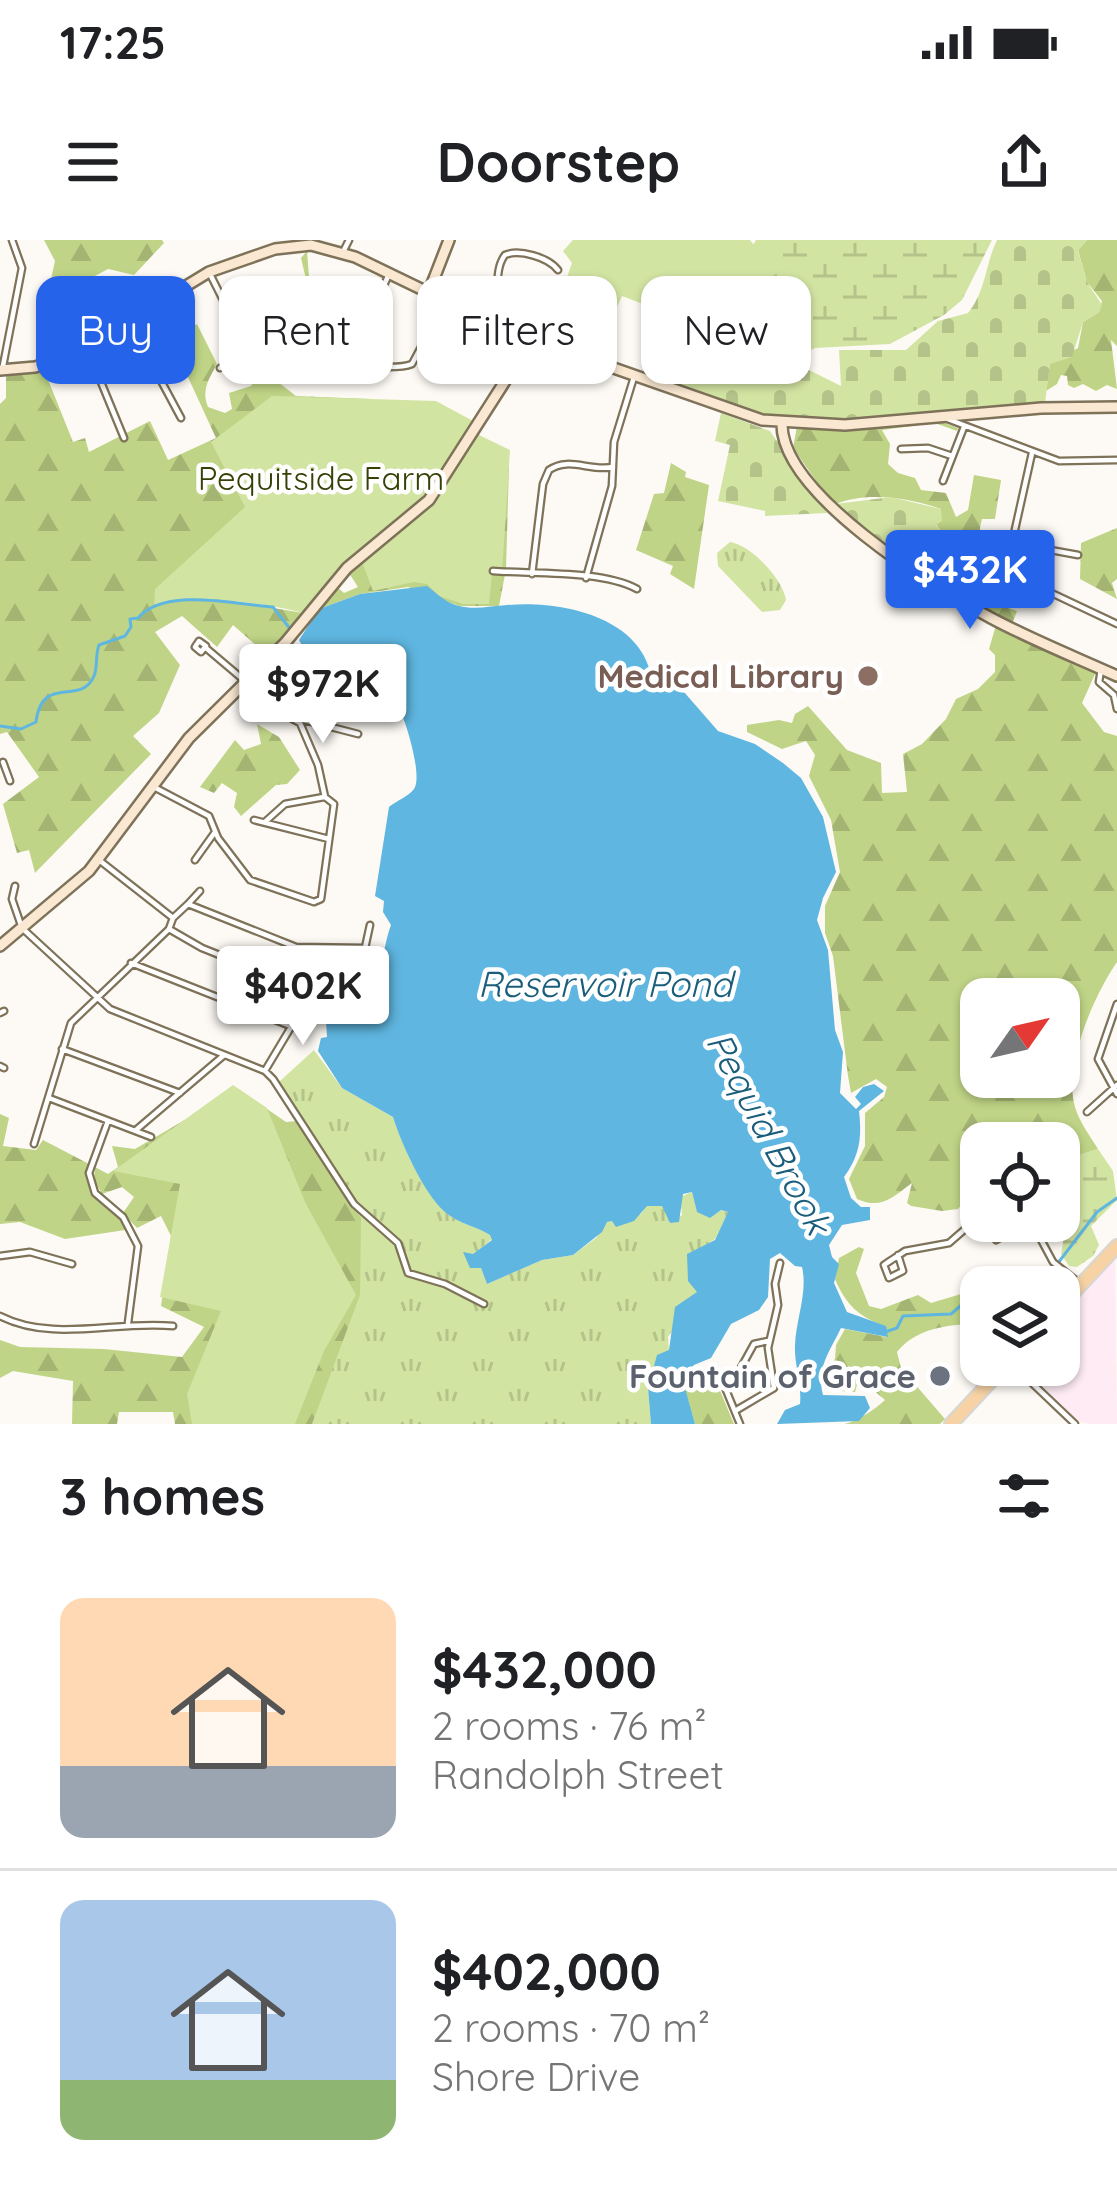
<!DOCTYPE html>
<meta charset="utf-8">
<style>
body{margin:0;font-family:Quicksand,sans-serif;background:#f6f6f6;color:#202124;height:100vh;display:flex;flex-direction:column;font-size:45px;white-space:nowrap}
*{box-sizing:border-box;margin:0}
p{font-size:39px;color:#757577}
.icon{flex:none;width:66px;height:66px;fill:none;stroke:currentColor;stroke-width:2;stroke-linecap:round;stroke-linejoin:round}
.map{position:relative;height:1184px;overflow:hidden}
.side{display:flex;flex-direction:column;background:#fff;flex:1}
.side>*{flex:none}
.top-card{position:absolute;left:36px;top:36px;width:1047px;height:108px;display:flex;gap:24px}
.needle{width:78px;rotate:56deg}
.fabs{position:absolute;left:960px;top:738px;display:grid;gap:24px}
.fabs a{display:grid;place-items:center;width:120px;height:120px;border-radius:24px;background:#fff;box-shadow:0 3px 9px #0004;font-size:60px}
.price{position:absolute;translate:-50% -102px;padding:0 27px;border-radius:12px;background:#fff;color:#222;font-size:39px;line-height:78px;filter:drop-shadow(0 3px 6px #0008)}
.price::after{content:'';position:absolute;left:50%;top:72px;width:36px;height:27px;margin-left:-18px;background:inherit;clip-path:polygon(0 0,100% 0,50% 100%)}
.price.on{background:#2563eb;color:#fff}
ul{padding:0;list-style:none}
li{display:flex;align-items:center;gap:36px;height:300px;padding:0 60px}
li+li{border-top:3px solid #e0e0e0}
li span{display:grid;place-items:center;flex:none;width:336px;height:240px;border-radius:24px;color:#555}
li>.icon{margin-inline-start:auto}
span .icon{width:144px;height:144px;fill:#fffc;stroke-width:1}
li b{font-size:51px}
h2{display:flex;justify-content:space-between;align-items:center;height:144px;padding:0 60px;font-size:51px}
.pill{padding:0 42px;border-radius:24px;background:#fff;box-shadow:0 3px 9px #0004;font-size:42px;line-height:108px}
.pill.on{background:#2563eb;color:#fff}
.status{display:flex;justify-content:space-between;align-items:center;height:84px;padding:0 60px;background:#fff;direction:ltr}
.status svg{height:33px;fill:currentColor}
header{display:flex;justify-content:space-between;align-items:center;height:156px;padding:0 60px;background:#fff;font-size:54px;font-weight:800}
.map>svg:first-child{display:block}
.industrial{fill:#feebf4}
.grass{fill:url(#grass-tufts)}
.forest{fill:url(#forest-firs);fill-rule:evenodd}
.wetland{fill:url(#wetland-marsh)}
.cemetery{fill:url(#cemetery-stones)}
.green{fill:#d2e4a2}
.water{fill:#5fb6e0}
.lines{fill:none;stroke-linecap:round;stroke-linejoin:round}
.stream{stroke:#5fb6e0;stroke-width:3}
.street-casing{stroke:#7e7259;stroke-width:9}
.secondary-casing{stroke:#7e7259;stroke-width:14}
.primary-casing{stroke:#d6d6d4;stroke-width:16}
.street{stroke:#fff;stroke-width:4.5}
.secondary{stroke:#fae8d2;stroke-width:9}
.primary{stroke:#f6d2a4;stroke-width:12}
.education-dot{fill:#8d6e63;stroke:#fff;stroke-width:4.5}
.worship-dot{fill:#6b7280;stroke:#fff;stroke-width:4.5}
.labels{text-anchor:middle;stroke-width:9;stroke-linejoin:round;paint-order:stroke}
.park-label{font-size:33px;fill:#364105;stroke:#fff}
.education-label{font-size:33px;font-weight:bold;fill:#785e54;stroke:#fff;text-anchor:end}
.worship-label{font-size:33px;font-weight:bold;fill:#5b616d;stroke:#fff;text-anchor:end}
.water-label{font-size:36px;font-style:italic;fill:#1b5e7b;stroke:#fff}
</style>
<div class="status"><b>17:25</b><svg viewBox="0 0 49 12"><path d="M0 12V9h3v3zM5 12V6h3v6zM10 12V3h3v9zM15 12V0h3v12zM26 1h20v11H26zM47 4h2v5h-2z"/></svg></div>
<header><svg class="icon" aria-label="menu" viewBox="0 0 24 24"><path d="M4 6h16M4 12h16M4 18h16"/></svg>Doorstep<svg class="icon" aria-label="share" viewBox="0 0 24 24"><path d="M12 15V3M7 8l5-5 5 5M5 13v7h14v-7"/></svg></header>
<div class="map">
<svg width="1117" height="1184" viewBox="0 0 1117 1184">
<defs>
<pattern id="grass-tufts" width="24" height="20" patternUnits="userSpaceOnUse" patternTransform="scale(3)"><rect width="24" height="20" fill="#d2e4a2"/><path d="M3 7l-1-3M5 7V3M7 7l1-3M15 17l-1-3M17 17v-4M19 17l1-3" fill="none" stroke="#b4c38a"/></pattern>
<pattern id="forest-firs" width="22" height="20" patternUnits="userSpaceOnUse" patternTransform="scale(3)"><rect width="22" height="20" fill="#bfd486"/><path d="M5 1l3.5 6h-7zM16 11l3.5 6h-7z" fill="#a4b573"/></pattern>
<pattern id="wetland-marsh" width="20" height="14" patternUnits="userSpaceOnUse" patternTransform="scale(3)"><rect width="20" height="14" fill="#d2e4a2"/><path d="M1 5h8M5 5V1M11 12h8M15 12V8" fill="none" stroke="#b4c38a"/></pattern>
<pattern id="cemetery-stones" width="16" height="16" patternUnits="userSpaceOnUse" patternTransform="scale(3)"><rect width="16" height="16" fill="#d2e4a2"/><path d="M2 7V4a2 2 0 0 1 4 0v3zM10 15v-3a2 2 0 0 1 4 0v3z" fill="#b4c38a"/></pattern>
</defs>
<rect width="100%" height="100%" fill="#fdfaf5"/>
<path class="industrial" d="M1115,1020L1117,1184H1091L1080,1182L1020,1125H1059V1078Z"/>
<path class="grass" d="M730,302C751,305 783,339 786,360L780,370L762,372L718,326L717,313Z
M314,810L342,848L393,877C401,903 424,954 446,972C459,984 476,986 490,995L492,999L473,1015L464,1013L481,1028L487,1044L542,1020L573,1015L596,998L607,982L641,974L646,966H663L670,983L682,975L680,957L692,952L697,971L710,977L720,970L729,972L715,999L706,1005L698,1052L668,1097L669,1110L648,1148L651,1184H295L313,905L297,879L300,874L279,842Z"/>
<path class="forest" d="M44,0H162L164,3L134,35L108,29L93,37L89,73L74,83L49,81L44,70L55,21Z
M1087,0H1117V106L1111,100L1117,149L1107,145L1096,151L1083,144L1074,148L1068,145L1067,136L1061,135L1057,144L1046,151L1050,123L1078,108L1083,82L1099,72L1102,61L1087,42L1078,10Z
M307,11L309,37L316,49L327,48L333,36L337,41L345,38L343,51L324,77L335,89L356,100L352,107L330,99V91L296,88L262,95C248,75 246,57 266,41L276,61L298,58L302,76L314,73L301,18Z
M197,84L217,124C209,139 201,150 208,167L225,173L232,169L229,153L251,146L256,138L267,144L278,142L296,156L371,159L155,350V367L184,358L225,360L303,373L268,416L233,385L217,407L182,376L155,392L180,425L159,473L133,496L151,514L35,633L29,610L17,613L3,564L39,537L7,492L0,494V164L6,158V136L45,132L73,202L85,198L89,212L150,181L168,220L216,198L170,98Z
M936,180L958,188L957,191L935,183L882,190L890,204L888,224L898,233L915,238L921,250L946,253L956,277L968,270L974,235L1001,240L995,279H982C974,307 986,327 998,352L992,362L1017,371L1012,384L973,363L979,353L936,284L941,269C909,257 864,251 833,265L793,208L797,186Z
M671,223L686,232L685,237L709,245L694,349L670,334L673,326L636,310L654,254L664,253Z
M509,226L506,329L499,366H459L408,347L360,354L319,369L336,346L344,353L358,347L349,333L419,276L448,240Z
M1117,288V339L1112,343L1117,359L1080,339L1081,303Z
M996,385L1096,432L1082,463L1104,492L1117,496V722C1094,755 1063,826 1075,867C1079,881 1090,896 1098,909L1074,917L1059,932V903H981V942L958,969L942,971L911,966L907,963L912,943C893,957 881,970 857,959L849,939L865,906V873L884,857L887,847L876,839L851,853L848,836L833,716L825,693V666L840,632L831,580L809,536L815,515L806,501L782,509L747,492V485L779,480L792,483L795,474L808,466L847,510L881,523L882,553L907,552L903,514L922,504L946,479L956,459L978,449L995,432V415L989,409ZM981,759H1059V837H981Z
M257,484L279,497L300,530L287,544L276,545L241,576L234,567L237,553L222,543L214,553L200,547L235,500L244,510L261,504Z
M238,849L286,882L297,881L361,978L360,1055L312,1184H175L173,1172H119L117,1184H72L73,1141L13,1131L0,1138V1100L20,1107L104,1109L182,1117L204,1087L161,1066L171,996L161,976L137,988L123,973L134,957L122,947L102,954L94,940L95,927L108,934L118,927L112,906L135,909Z
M0,874L9,878L3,906L36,910L43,900L91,925L92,947L132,989L65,999L20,982L0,984Z
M859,1007L864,1009L856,1033L869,1066L881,1069L918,1055L931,1063L981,1048V1085C952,1083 916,1088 897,1112L901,1128L945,1179L940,1184H845C859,1180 874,1170 885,1160L859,1138L855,1152L826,1150L825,1129L835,1119L836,1105L845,1089L887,1097L885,1086C859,1077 846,1065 835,1039L839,1018Z
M709,1129L713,1134L734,1184H695L683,1142L691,1134Z"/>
<path class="wetland" d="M756,0H992L962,60L944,75L890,104L815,108L805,113L797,133H789L726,109L689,104L659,38L744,22Z
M1098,909L1113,931L1117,960L1091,986L1099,1005L1093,1016L1077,1027L1069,1026L1061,1014L1064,997L1057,981L1059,932L1074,917Z"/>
<path class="cemetery" d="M997,0H1087L1078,11L1087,42L1102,65L1099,72L1083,82L1072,117L1050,124L1045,163C957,171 863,190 775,177C742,173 709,158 677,147L689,111C730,103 760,146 800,141L807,129L841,146L839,110H906L938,81L968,73C986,51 985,25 997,0Z
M721,173L770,191L827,273L765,276V271L718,261L730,205L715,201Z
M891,257L941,269L942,281L936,285L980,353L973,363L853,281L835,264Z"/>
<path class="green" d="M573,0H750L775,30L765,88L712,58L694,108L652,93L661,71L622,56L612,78L560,57L572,23L563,11Z
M272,156L436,161L475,182C456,211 439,243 414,268C378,305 336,332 303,373C270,363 183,352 154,367L155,349L245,267L211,202Z
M477,194L510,210L502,334H492L489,364H463L439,356L427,344L414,342L373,351L362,322L430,266Z
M233,845L267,868L305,962L356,1055L324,1111L295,1184H192L187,1154L221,1071L160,1057L180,944L113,931Z"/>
<path class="water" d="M427,346C436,353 448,364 459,366C474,370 492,366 507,365C562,360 643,377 652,440L684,452L718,491L755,504L783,523L801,538L823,577L836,632L823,658L817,680L828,710L835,790L843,812L840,853L856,869L861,864L855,857L863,847L874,844L884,851L859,871C862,897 860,915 844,937L851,958L861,967H870V980L842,985L829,1005L832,1017L839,1024L834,1043L847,1072L886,1086L888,1097L841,1088C829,1113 816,1128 823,1155L865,1156L870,1168L859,1181L777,1184L785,1170L800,1164C802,1144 794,1124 795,1105C796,1079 808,1052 802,1027L795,1026L780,1013L770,1019L768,1057L759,1070L731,1084L711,1118L694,1125L682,1137L695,1184H651L648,1148L657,1115L669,1110L675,1067L697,1052L688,1041L687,1014L715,1000L728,972L721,970L710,978L697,972L692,952L683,954L679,982L670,983L662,966H647L634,981L616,987L612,981L607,982L602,992L573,1015L542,1020L487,1044L481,1028H470L463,1012L473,1014L492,1000L490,995C476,986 459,984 445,972C424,954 401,903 393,877L342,848L318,811L321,798L327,797L326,781L332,776L339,778C355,762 373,744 380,723C385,711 386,698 391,685L383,672L384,661L375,656L389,567C396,561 409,556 414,549C424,535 402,467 392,453L333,454C317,436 309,419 299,400L319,369L360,354Z"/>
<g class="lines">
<path class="stream" d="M0,486L21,489L36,482C42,433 81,467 94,436C98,427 95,415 99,405L125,396L131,387L130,379L138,378C165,347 234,364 273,367L291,390
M1058,1023L1097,972L1117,958
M1044,1047L1056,1030
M885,1092L897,1088L903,1076L951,1074L972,1056L981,1058"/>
<defs>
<path id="street" d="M343,12L349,0
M209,32L247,108C282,113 385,135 412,124L445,62
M129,81L181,178
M491,83C502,59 492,32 505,15C519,9 548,17 558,30
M87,108L124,198
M350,122L389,34
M220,128L247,108
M2,131L22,28L12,0
M945,178L1059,221L1117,220
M901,209L928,208L952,216
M1032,213L1012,303L1011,326L1024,340L1117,384
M943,241L964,187
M1012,303L1078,315
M493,331C533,334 603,330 637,349
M532,334L543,244L549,230C569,216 590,232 613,227
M586,338L612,246L614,202L634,137
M199,401L206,406L201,412L195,407Z
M206,408L245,441
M1101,429L1099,442L1114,455L1117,469
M296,478L358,494
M3,522L10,541
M152,546L209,576L218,598L250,640L314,662L321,659L334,564L325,557L318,525L300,483L278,471L252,434
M254,580L329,599
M266,581L285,564L324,557
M99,620L173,678
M195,620L215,592
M15,646L12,659L22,688L110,769L265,831L273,839L354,964L398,1003L408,1033L445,1044L484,1064
M188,664L200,651
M131,723L293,787
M312,752L202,708L169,689L173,678L188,664L296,707L365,708L370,685
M1117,764L1098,819L1117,854
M0,773L4,771
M62,809L180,853
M0,826L4,828
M266,829L312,752L334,737L359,732L365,708
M49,858L151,897
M1087,872L1117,845
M108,881L89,933L95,953L123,977L138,1006L128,1083
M136,890L223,816
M34,904L71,783L169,689
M983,981L996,1000L1007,994L1003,981
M1031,981L1053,1022L1078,1042
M898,1015L903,1031L889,1038L884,1025C891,1020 898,1016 905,1011L949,1003L972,983L981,981
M0,1016L30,1012L72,1024
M0,1076C53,1103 116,1080 173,1086
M1013,1125L1075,1184
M724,1145L738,1133L754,1104L768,1101
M724,1145L740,1184
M735,1171L774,1148L768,1108L778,1065L775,1044L780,1023"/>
<path id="secondary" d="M428,54L449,0
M0,130L35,127L71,116L209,32L275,9L311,5L355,17L508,91L762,180L845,185L1041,168L1117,167
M782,182C779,253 935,348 991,378C1032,400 1075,417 1117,436
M0,706L89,631L189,498L285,403L347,328L429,260L532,99"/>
<path id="primary" d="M1059,1068L1117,1006
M951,1184L1006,1125"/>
</defs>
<use href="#street" class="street-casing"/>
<use href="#secondary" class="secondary-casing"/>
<use href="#primary" class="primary-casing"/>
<use href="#street" class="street"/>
<use href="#secondary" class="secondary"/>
<use href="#primary" class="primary"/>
</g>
<circle class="education-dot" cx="868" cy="436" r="12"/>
<circle class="worship-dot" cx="940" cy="1136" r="12"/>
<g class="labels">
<g class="park-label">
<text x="321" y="250">Pequitside Farm</text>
</g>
<g class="education-label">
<text x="844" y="448">Medical Library</text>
</g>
<g class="worship-label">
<text x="916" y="1148">Fountain of Grace</text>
</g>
<g class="water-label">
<text x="605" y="757">Reservoir Pond</text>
<text transform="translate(769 893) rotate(62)" y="13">Pequid Brook</text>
</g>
</g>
</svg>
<div class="fabs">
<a><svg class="needle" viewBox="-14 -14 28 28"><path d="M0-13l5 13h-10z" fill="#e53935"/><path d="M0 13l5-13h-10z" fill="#757577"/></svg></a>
<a><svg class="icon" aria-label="locate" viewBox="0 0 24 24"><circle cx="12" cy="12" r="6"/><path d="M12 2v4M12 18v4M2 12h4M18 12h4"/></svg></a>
<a><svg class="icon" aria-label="layers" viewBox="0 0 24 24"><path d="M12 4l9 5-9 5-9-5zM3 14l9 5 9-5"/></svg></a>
</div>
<b class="price on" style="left:970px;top:392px">$432K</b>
<b class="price" style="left:323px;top:506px">$972K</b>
<b class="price" style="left:303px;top:808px">$402K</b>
<div class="top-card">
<a class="pill on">Buy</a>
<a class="pill">Rent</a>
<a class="pill">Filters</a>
<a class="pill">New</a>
</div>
</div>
<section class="side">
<h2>3 homes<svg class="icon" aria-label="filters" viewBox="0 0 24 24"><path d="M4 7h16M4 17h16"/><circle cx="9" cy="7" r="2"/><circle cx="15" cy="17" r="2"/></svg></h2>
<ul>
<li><span style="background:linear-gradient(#ffd9b3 70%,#9aa5b1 0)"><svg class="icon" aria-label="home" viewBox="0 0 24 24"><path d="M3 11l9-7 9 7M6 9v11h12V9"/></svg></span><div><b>$432,000</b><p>2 rooms · 76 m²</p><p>Randolph Street</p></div></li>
<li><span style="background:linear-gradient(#a9c7e8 75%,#8fb573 0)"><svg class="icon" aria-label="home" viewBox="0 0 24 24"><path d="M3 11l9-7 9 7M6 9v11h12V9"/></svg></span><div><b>$402,000</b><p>2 rooms · 70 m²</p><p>Shore Drive</p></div></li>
</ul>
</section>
